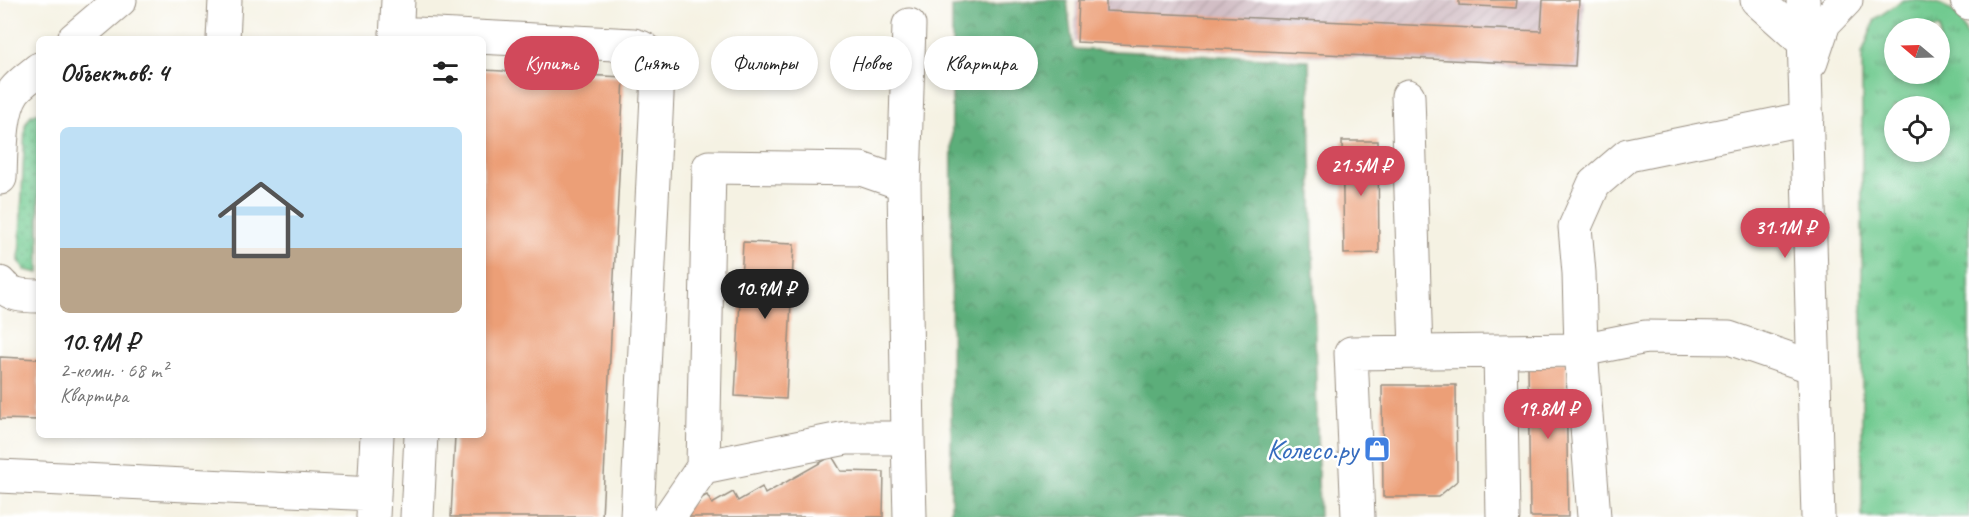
<!DOCTYPE html>
<html lang="ru">
<meta charset="utf-8">
<style>
body{margin:0;font-family:Caveat,sans-serif;background:#f6f6f6;color:#222;height:100vh;display:flex;flex-direction:column;font-size:22px;white-space:nowrap}
*{box-sizing:border-box;margin:0}
p{font-size:20px;color:#767676}
.icon{flex:none;width:33px;height:33px;fill:none;stroke:currentColor;stroke-width:2;stroke-linecap:round;stroke-linejoin:round}
.map{position:relative;flex:1;overflow:hidden}
.details{position:absolute;left:36px;top:36px;width:450px;height:402px;display:flex;flex-direction:column;background:#fff;border-radius:9px;box-shadow:0 3px 9px #0003}
.details>*{flex:none}
.hud{position:absolute;left:504px;top:36px;width:570px;height:54px;display:flex;gap:12px}
.needle{width:39px;rotate:289deg}
.buttons{position:absolute;left:1884px;top:18px;display:grid;gap:12px}
.buttons a{display:grid;place-items:center;width:66px;height:66px;border-radius:50%;background:#fff;box-shadow:0 3px 9px #0003;font-size:30px}
.price{position:absolute;translate:-50% -51px;padding:0 14px;border-radius:21px;background:#d1495b;color:#fff;font-size:20px;line-height:39px;filter:drop-shadow(0 2px 3px #0008)}
.price::after{content:'';position:absolute;left:50%;top:36px;width:18px;height:14px;margin-left:-9px;background:inherit;clip-path:polygon(0 0,100% 0,50% 100%)}
.price.selected{background:#222;color:#fff}
ul{padding:0;list-style:none}
li{display:grid;align-content:center;gap:12px;height:318px;padding:0 24px}
li span{display:grid;place-items:center;height:186px;border-radius:9px;color:#555}
li>.icon{margin-inline-start:auto}
span .icon{width:108px;height:108px;fill:#fffc;stroke-width:1}
li b{font-size:26px}
h2{display:flex;justify-content:space-between;align-items:center;height:72px;padding:0 24px;font-size:26px}
.tag{padding:0 21px;border-radius:27px;background:#fff;box-shadow:0 3px 9px #0003;font-size:21px;line-height:54px}
.tag.selected{background:#d1495b;color:#fff}
.map>svg:first-child{display:block}
.industrial{fill:url(#industrial-furrows)}
.grass{fill:url(#grass-tufts);stroke:#567a57;stroke-width:1.5;fill-rule:evenodd}
.forest{fill:url(#forest-crowns);stroke:#4c6c4c;stroke-width:1.5}
.park{fill:url(#park-dots);stroke:#567a57;stroke-width:1.5}
.building{fill:#ec9f77}
.lines{fill:none;stroke-linecap:round;stroke-linejoin:round}
.minor-casing{stroke:#988e80;stroke-width:35}
.major-casing{stroke:#988e80;stroke-width:35}
.minor{stroke:#fff;stroke-width:33}
.major{stroke:#fff;stroke-width:33}
.labels{text-anchor:middle;stroke-width:5;stroke-linejoin:round;paint-order:stroke}
.shop-label{font-size:30px;fill:#366cbe;stroke:#fff;text-anchor:end}
</style>
<div class="map">
<svg width="1969" height="517" viewBox="0 0 1969 517">
<defs>
<pattern id="industrial-furrows" width="10" height="10" patternUnits="userSpaceOnUse" patternTransform="scale(1.5)"><rect width="10" height="10" fill="#d2bec5"/><path d="M-1 1l2-2M0 10L10 0M9 11l2-2" fill="none" stroke="#b5a3a9"/></pattern>
<pattern id="grass-tufts" width="24" height="20" patternUnits="userSpaceOnUse" patternTransform="scale(1.5)"><rect width="24" height="20" fill="#71ca90"/><path d="M3 7l-1-3M5 7V3M7 7l1-3M15 17l-1-3M17 17v-4M19 17l1-3" fill="none" stroke="#5ea475"/></pattern>
<pattern id="forest-crowns" width="20" height="18" patternUnits="userSpaceOnUse" patternTransform="scale(1.5)"><rect width="20" height="18" fill="#5cae7a"/><path d="M2 6a3 3 0 1 1 6 0M12 15a3 3 0 1 1 6 0" fill="none" stroke="#4d8e63"/></pattern>
<pattern id="park-dots" width="8" height="8" patternUnits="userSpaceOnUse" patternTransform="scale(1.5)"><rect width="8" height="8" fill="#71ca90"/><path d="M2 2h.1M6 6h.1" fill="none" stroke="#5ea475" stroke-width="1.8" stroke-linecap="round"/></pattern>
</defs>
<rect width="100%" height="100%" fill="#fff"/>
<filter id="ink" filterUnits="userSpaceOnUse"><feTurbulence type="fractalNoise" baseFrequency=".0167" numOctaves="2"/><feDisplacementMap in="SourceGraphic" scale="12" xChannelSelector="R" yChannelSelector="G"/><feConvolveMatrix kernelMatrix="1 2 1 2 8 2 1 2 1" color-interpolation-filters="sRGB"/></filter>
<filter id="wash" filterUnits="userSpaceOnUse"><feTurbulence type="fractalNoise" baseFrequency=".008" numOctaves="4" result="noise"/><feDisplacementMap in="SourceGraphic" scale="24" xChannelSelector="R" yChannelSelector="G"/><feGaussianBlur stdDeviation="1.35" result="paint"/><feColorMatrix in="noise" values="0 0 0 0 0 0 0 0 0 0 0 0 0 0 0 0 0 1.4 0 .05"/><feComposite in="paint" operator="in"/></filter>
<g filter="url(#wash)">
<rect width="100%" height="100%" fill="#f5f2e3"/>
<path class="industrial" d="M1076,0H1584L1581,71L1074,42Z"/>
<path class="grass" d="M1903,0C1922,0 1948,0 1959,19C1963,26 1966,34 1969,41V517H1862V54L1875,19ZM1894,28H1940V74H1894ZM1894,106H1940V152H1894Z"/>
<path class="forest" d="M1050,0H1067L1073,49L1309,60L1319,517H951L952,7Z"/>
<path class="park" d="M39,112V273L25,270L19,261L25,125L31,115Z"/>
<g id="blocks">
<path class="building" d="M1079,0H1106V11L1541,31L1543,0H1579L1575,66L1077,42Z
M1459,0H1517L1516,8L1459,5Z
M483,70L624,77L602,517H451L455,435H483Z
M1342,141H1378L1379,253L1344,254Z
M743,242L794,244L786,399L735,396Z
M0,357L39,359V420L0,419Z
M1566,362L1568,517H1530L1528,363Z
M1382,385H1456L1457,481L1438,497H1383Z
M832,456L841,471L884,472L883,517H676V512L707,495L712,504L733,492L738,501L762,487L765,494Z"/>
</g>
</g>
<g filter="url(#ink)">
<use href="#blocks" fill-opacity="0" stroke="#988e80" stroke-width="1.5"/>
<g class="lines">
<defs>
<path id="minor" d="M1757,0L1804,42
M396,33L634,45C651,49 655,58 658,74L637,517
M74,39L120,0
M223,39L225,0
M396,39L398,0
M1408,96L1416,352
M0,178C1,153 0,111 14,91C21,82 31,76 39,69
M904,184L909,25
M0,283C10,296 24,296 39,296
M1500,351L1503,517
M703,467L709,167L861,169L904,184L908,438
M0,476L374,494
M373,517L377,435
M417,517L421,435
M669,517L703,467L846,438H908L910,517
M1358,517L1351,353L1581,350L1646,337L1729,338L1813,367
M1594,517L1581,350L1579,273L1575,227L1594,184L1628,155L1807,118"/>
<path id="major" d="M1803,0L1818,517
M1967,0L1969,3
M1811,62L1824,23L1846,0"/>
</defs>
<use href="#minor" class="minor-casing"/>
<use href="#major" class="major-casing"/>
<use href="#minor" class="minor"/>
<use href="#major" class="major"/>
</g>
</g>
<defs>
<symbol id="shop-square" viewBox="-11 -11 22 22"><rect x="-9" y="-9" width="18" height="18" rx="4" fill="#3f7fe0" stroke="#fff"/><path d="M-5-2.5h2.3a2.7 3.5 0 0 1 5.4 0H5L5.5 6h-11ZM-1.5-2.5h3a1.5 2.3 0 0 0-3 0Z" fill="#fff"/></symbol>
</defs>
<g fill-rule="evenodd">
<use href="#shop-square" x="1362" y="434" width="30" height="30"/>
</g>
<g class="labels">
<g class="shop-label">
<text x="1358" y="459">Колесо.ру</text>
</g>
</g>
</svg>
<div class="buttons">
<a><svg class="needle" viewBox="-14 -14 28 28"><path d="M0-13l5 13h-10z" fill="#e53935"/><path d="M0 13l5-13h-10z" fill="#767676"/></svg></a>
<a><svg class="icon" aria-label="locate" viewBox="0 0 24 24"><circle cx="12" cy="12" r="6"/><path d="M12 2v4M12 18v4M2 12h4M18 12h4"/></svg></a>
</div>
<b class="price" style="left:1361px;top:197px">21.5M ₽</b>
<b class="price" style="left:1785px;top:259px">31.1M ₽</b>
<b class="price selected" style="left:765px;top:320px">10.9M ₽</b>
<b class="price" style="left:1548px;top:440px">19.8M ₽</b>
<div class="hud">
<a class="tag selected">Купить</a>
<a class="tag">Снять</a>
<a class="tag">Фильтры</a>
<a class="tag">Новое</a>
<a class="tag">Квартира</a>
</div>
<section class="details">
<h2>Объектов: 4<svg class="icon" aria-label="filters" viewBox="0 0 24 24"><path d="M4 7h16M4 17h16"/><circle cx="9" cy="7" r="2"/><circle cx="15" cy="17" r="2"/></svg></h2>
<ul>
<li><span style="background:linear-gradient(#bfe0f5 65%,#b9a48a 0)"><svg class="icon" aria-label="home" viewBox="0 0 24 24"><path d="M3 11l9-7 9 7M6 9v11h12V9"/></svg></span><div><b>10.9M ₽</b><p>2-комн. · 68 m²</p><p>Квартира</p></div></li>
</ul>
</section>
</div>
